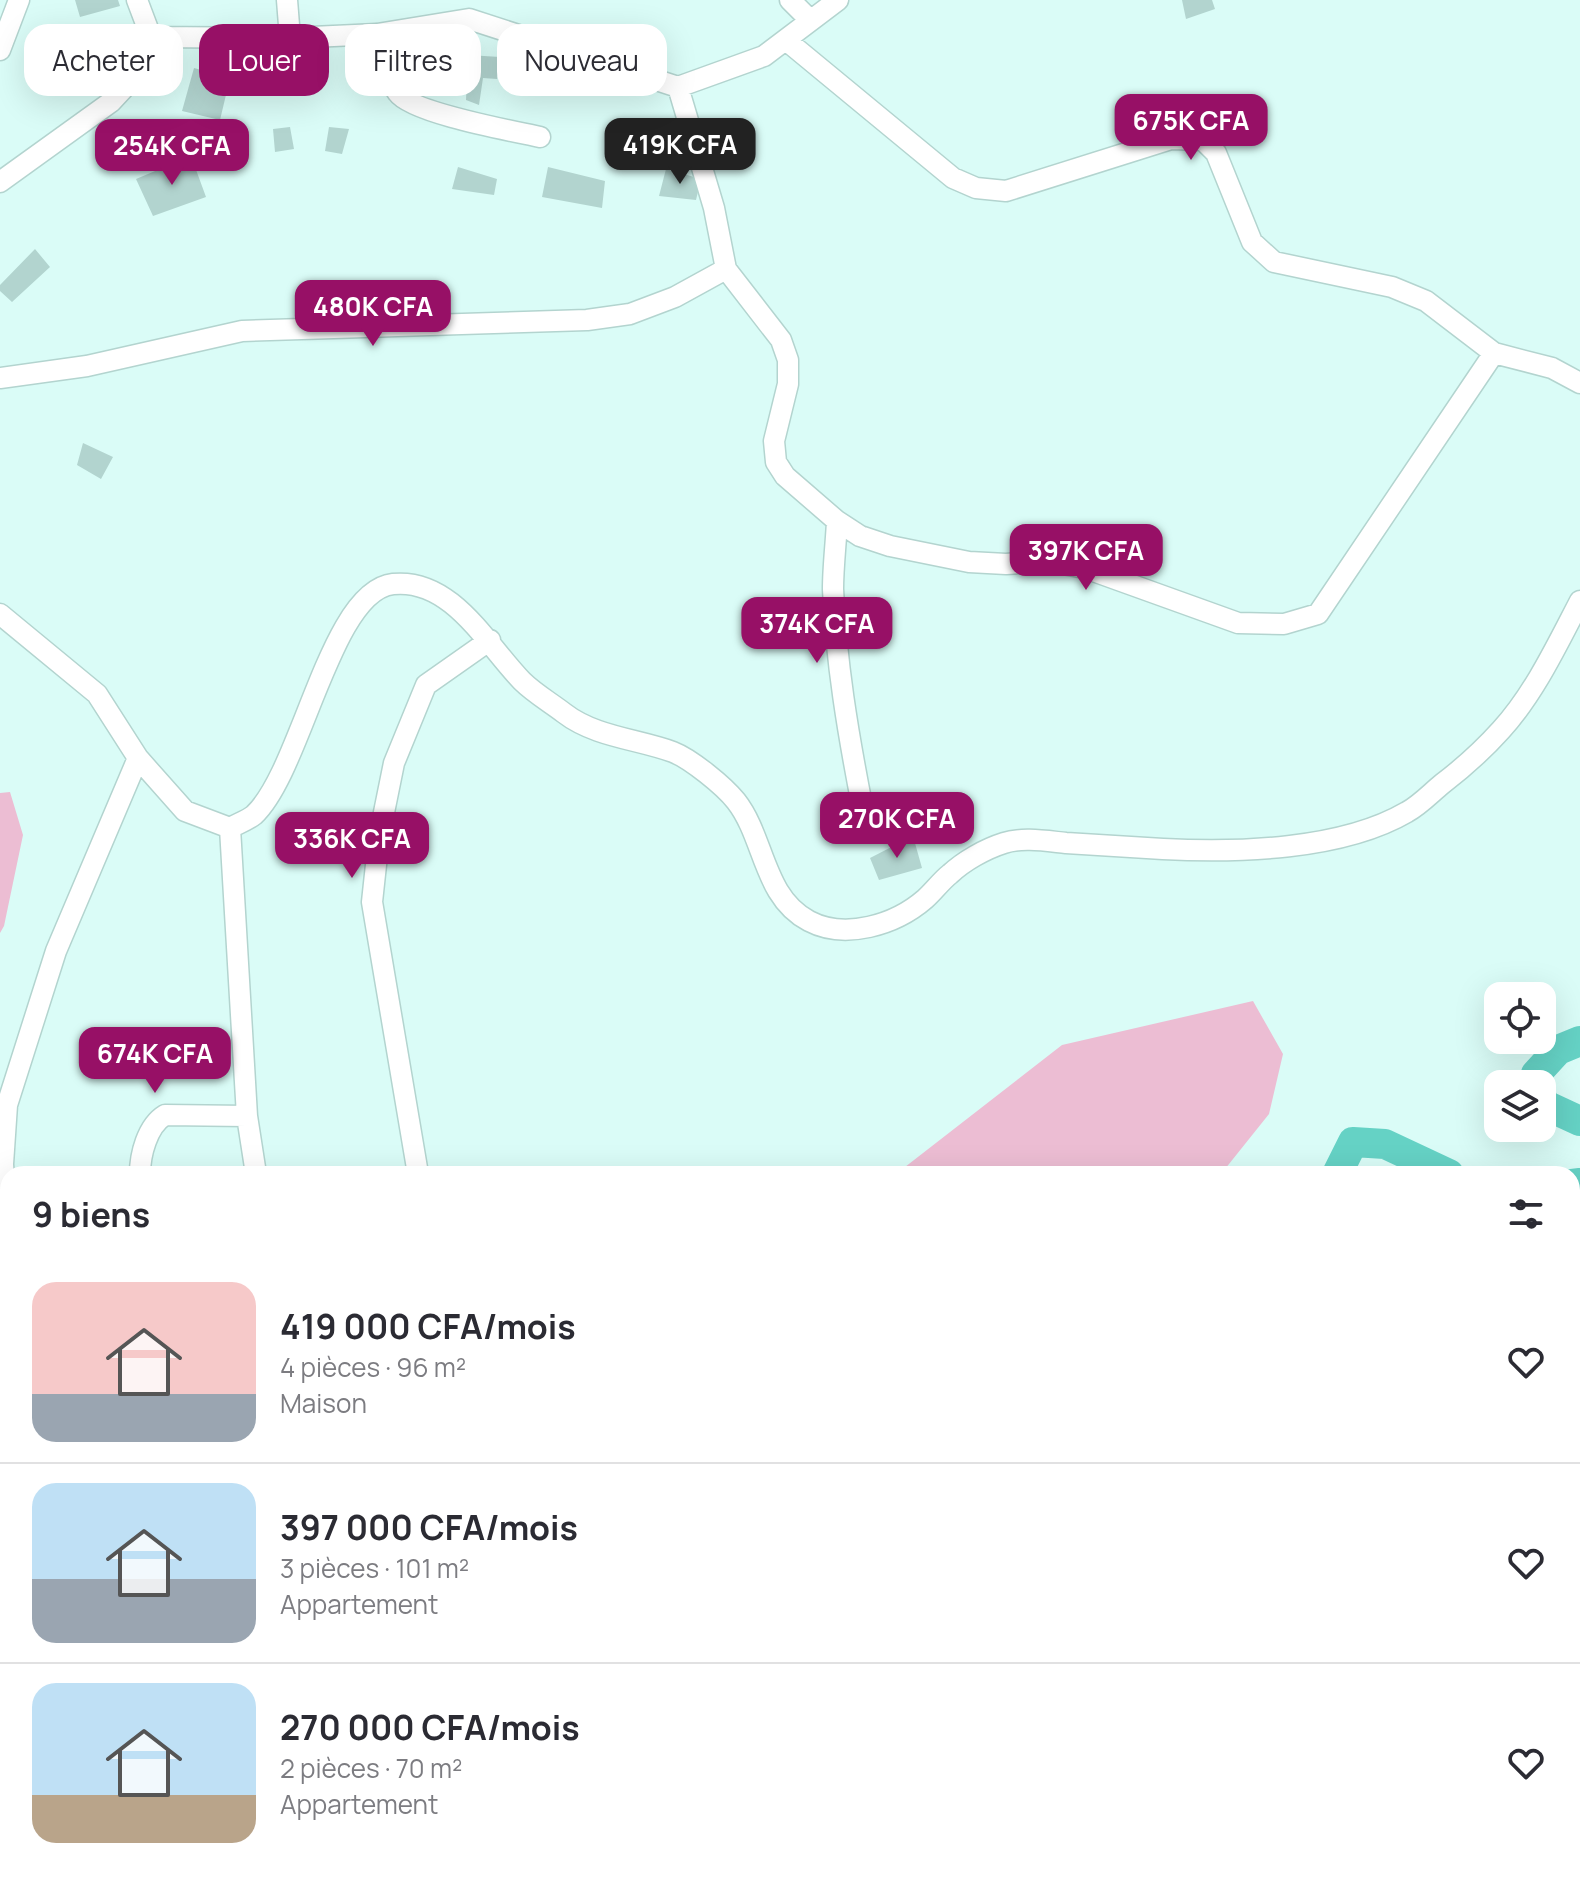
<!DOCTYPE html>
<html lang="fr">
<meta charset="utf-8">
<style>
body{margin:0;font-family:Manrope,sans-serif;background:#f7f7f7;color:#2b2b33;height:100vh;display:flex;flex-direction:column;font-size:30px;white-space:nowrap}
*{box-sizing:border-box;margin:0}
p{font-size:26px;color:#7c7c81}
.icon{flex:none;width:44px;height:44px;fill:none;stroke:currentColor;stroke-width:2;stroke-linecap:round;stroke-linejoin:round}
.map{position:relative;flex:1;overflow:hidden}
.sheet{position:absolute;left:0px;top:1166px;width:1580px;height:714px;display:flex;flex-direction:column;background:#fff;border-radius:24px 24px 0 0;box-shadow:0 8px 32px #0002}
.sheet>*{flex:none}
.hud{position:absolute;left:24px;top:24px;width:800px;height:72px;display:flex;gap:16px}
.fabs{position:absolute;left:1484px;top:982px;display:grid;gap:16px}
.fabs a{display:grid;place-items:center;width:72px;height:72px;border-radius:16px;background:#fff;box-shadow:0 8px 32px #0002;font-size:40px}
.price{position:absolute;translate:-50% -68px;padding:0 18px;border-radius:16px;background:#971066;color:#fff;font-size:26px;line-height:52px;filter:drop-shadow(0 2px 4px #0008)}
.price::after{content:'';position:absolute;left:50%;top:48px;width:24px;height:18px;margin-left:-12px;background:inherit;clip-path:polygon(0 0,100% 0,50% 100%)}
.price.on{background:#222;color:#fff}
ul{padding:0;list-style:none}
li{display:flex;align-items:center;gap:24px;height:200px;padding:0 32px}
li+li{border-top:2px solid #e1e1e2}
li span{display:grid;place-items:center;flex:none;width:224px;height:160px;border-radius:24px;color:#555}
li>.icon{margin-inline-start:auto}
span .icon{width:96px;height:96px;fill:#fffc;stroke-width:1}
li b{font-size:34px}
h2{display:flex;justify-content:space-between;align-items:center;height:96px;padding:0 32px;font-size:34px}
.tag{padding:0 28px;border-radius:24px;background:#fff;box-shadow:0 8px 32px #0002;font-size:28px;line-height:72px}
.tag.on{background:#971066;color:#fff}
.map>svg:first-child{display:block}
.green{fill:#ecbdd3}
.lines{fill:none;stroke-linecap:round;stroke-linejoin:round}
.river{stroke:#65d2c5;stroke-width:30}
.building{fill:#b2d4cf}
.street-casing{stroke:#b3d4cf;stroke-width:23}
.street{stroke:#fff;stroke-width:20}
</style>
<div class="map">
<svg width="1580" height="1879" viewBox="0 0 1580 1879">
<rect width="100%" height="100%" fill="#dafcf7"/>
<path class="green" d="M10,792L23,835L4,926L0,933V793Z
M1253,1001L1283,1054L1269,1114L1221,1174H896L1062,1045Z
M0,1441L8,1450V1823L0,1792Z
M1580,1744V1834L1572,1835V1745Z
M21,1872H178V1879H23Z
M256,1872H911L902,1879H250Z"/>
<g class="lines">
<path class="river" d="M1539,1084L1536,1074L1558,1050L1580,1041
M1542,1098L1543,1104L1580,1121
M1337,1174L1353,1142L1385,1144L1449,1174
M1572,1184L1580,1183
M1300,1872L1304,1879
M1237,1879L1239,1872
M1363,1879L1371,1872"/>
</g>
<path class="building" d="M75,0H118L120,6L80,17Z
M1182,0H1212L1215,9L1186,19Z
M468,55L500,57L497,79L483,78L479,105L466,100Z
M194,68L230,78L220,120L182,111Z
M290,127L294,149L275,152L273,129Z
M329,127L349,129L342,154L325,151Z
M191,156L206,197L153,216L136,179Z
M458,167L497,179L494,195L452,189Z
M548,167L605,181L602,208L542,197Z
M666,169L701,179L696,200L659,196Z
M35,249L50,267L12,302L0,291V285Z
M83,443L113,457L101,479L77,465Z
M913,836L922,868L879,880L870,858Z"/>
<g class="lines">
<defs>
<path id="street" d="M287,0L290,38
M790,0L810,20
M377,34C383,53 386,77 398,93C412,113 513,131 540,137
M151,37L290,38L377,34L469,19L678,87L764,56L838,0
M787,41L953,178L976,188L1006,191L1171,139L1203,140L1216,153L1252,242L1274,262L1392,287L1426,301L1494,353L1552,368L1580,383
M0,50L19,0
M678,87L714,208L726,269L781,340L788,360V384L774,441L776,462L785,476L837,521L860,536L890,546L969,562L1006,564L1046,561L1085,568L1238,623L1284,624L1318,614L1494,353
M0,182L111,102L138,73L151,37L137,0
M0,378L87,366L242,331L587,320L630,314L675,297L726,269
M837,521C836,543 833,567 833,589C836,662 848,733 862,805
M0,614L97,694L138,758L185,811L230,828C237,824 248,820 254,815C302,770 330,591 393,584C452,578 486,644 522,681C534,693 551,703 564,713C595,737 638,739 673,752C691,759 724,786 736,801C765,838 763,897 809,921C845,940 895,925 925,899C934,891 941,881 950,874C964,861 985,849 1004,843C1022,837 1046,841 1066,843C1098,845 1131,847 1163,849C1237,853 1342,850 1407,812C1420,805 1431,793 1442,784C1463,768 1483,750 1501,730C1534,694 1557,645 1580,601
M230,828L247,1116L256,1174
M140,1174C140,1155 147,1126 165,1115L247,1116
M418,1174L372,902L379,837L394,763L426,685L490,640
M8,1235L3,1164L7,1105L56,951L138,758
M1572,1559L1580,1544
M0,1868L8,1867
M1486,1872L1490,1879"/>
</defs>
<use href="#street" class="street-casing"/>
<use href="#street" class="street"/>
</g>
</svg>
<div class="fabs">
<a><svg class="icon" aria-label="locate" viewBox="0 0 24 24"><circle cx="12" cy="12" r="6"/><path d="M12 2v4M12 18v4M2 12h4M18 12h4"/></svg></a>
<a><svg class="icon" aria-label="layers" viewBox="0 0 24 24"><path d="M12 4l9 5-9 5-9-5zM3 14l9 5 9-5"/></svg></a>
</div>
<b class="price" style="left:1191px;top:162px">675K CFA</b>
<b class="price on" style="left:680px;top:186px">419K CFA</b>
<b class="price" style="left:172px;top:187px">254K CFA</b>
<b class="price" style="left:373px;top:348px">480K CFA</b>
<b class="price" style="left:1086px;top:592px">397K CFA</b>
<b class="price" style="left:817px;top:665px">374K CFA</b>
<b class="price" style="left:897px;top:860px">270K CFA</b>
<b class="price" style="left:352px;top:880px">336K CFA</b>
<b class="price" style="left:155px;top:1095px">674K CFA</b>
<div class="hud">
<a class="tag">Acheter</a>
<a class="tag on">Louer</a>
<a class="tag">Filtres</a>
<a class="tag">Nouveau</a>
</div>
<section class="sheet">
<h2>9 biens<svg class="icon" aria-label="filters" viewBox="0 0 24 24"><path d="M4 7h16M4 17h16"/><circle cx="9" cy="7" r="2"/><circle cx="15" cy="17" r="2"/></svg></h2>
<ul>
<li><span style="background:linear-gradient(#f6c9c9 70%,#9aa5b1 0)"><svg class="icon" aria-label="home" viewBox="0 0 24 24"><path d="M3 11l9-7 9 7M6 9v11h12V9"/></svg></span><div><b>419 000 CFA/mois</b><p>4 pièces · 96 m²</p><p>Maison</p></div><svg class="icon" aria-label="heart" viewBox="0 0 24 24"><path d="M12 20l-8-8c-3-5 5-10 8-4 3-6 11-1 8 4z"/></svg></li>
<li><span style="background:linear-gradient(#bfe0f5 60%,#9aa5b1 0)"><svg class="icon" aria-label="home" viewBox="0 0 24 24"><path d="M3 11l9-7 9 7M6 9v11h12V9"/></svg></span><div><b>397 000 CFA/mois</b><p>3 pièces · 101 m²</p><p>Appartement</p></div><svg class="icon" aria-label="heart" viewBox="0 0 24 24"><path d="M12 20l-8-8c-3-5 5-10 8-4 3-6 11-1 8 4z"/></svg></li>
<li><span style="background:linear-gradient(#bfe0f5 70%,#b9a48a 0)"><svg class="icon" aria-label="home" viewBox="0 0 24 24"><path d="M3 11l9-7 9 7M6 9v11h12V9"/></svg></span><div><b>270 000 CFA/mois</b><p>2 pièces · 70 m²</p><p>Appartement</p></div><svg class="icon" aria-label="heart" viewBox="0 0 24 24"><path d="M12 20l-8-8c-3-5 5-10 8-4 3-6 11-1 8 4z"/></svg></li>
</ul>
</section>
</div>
